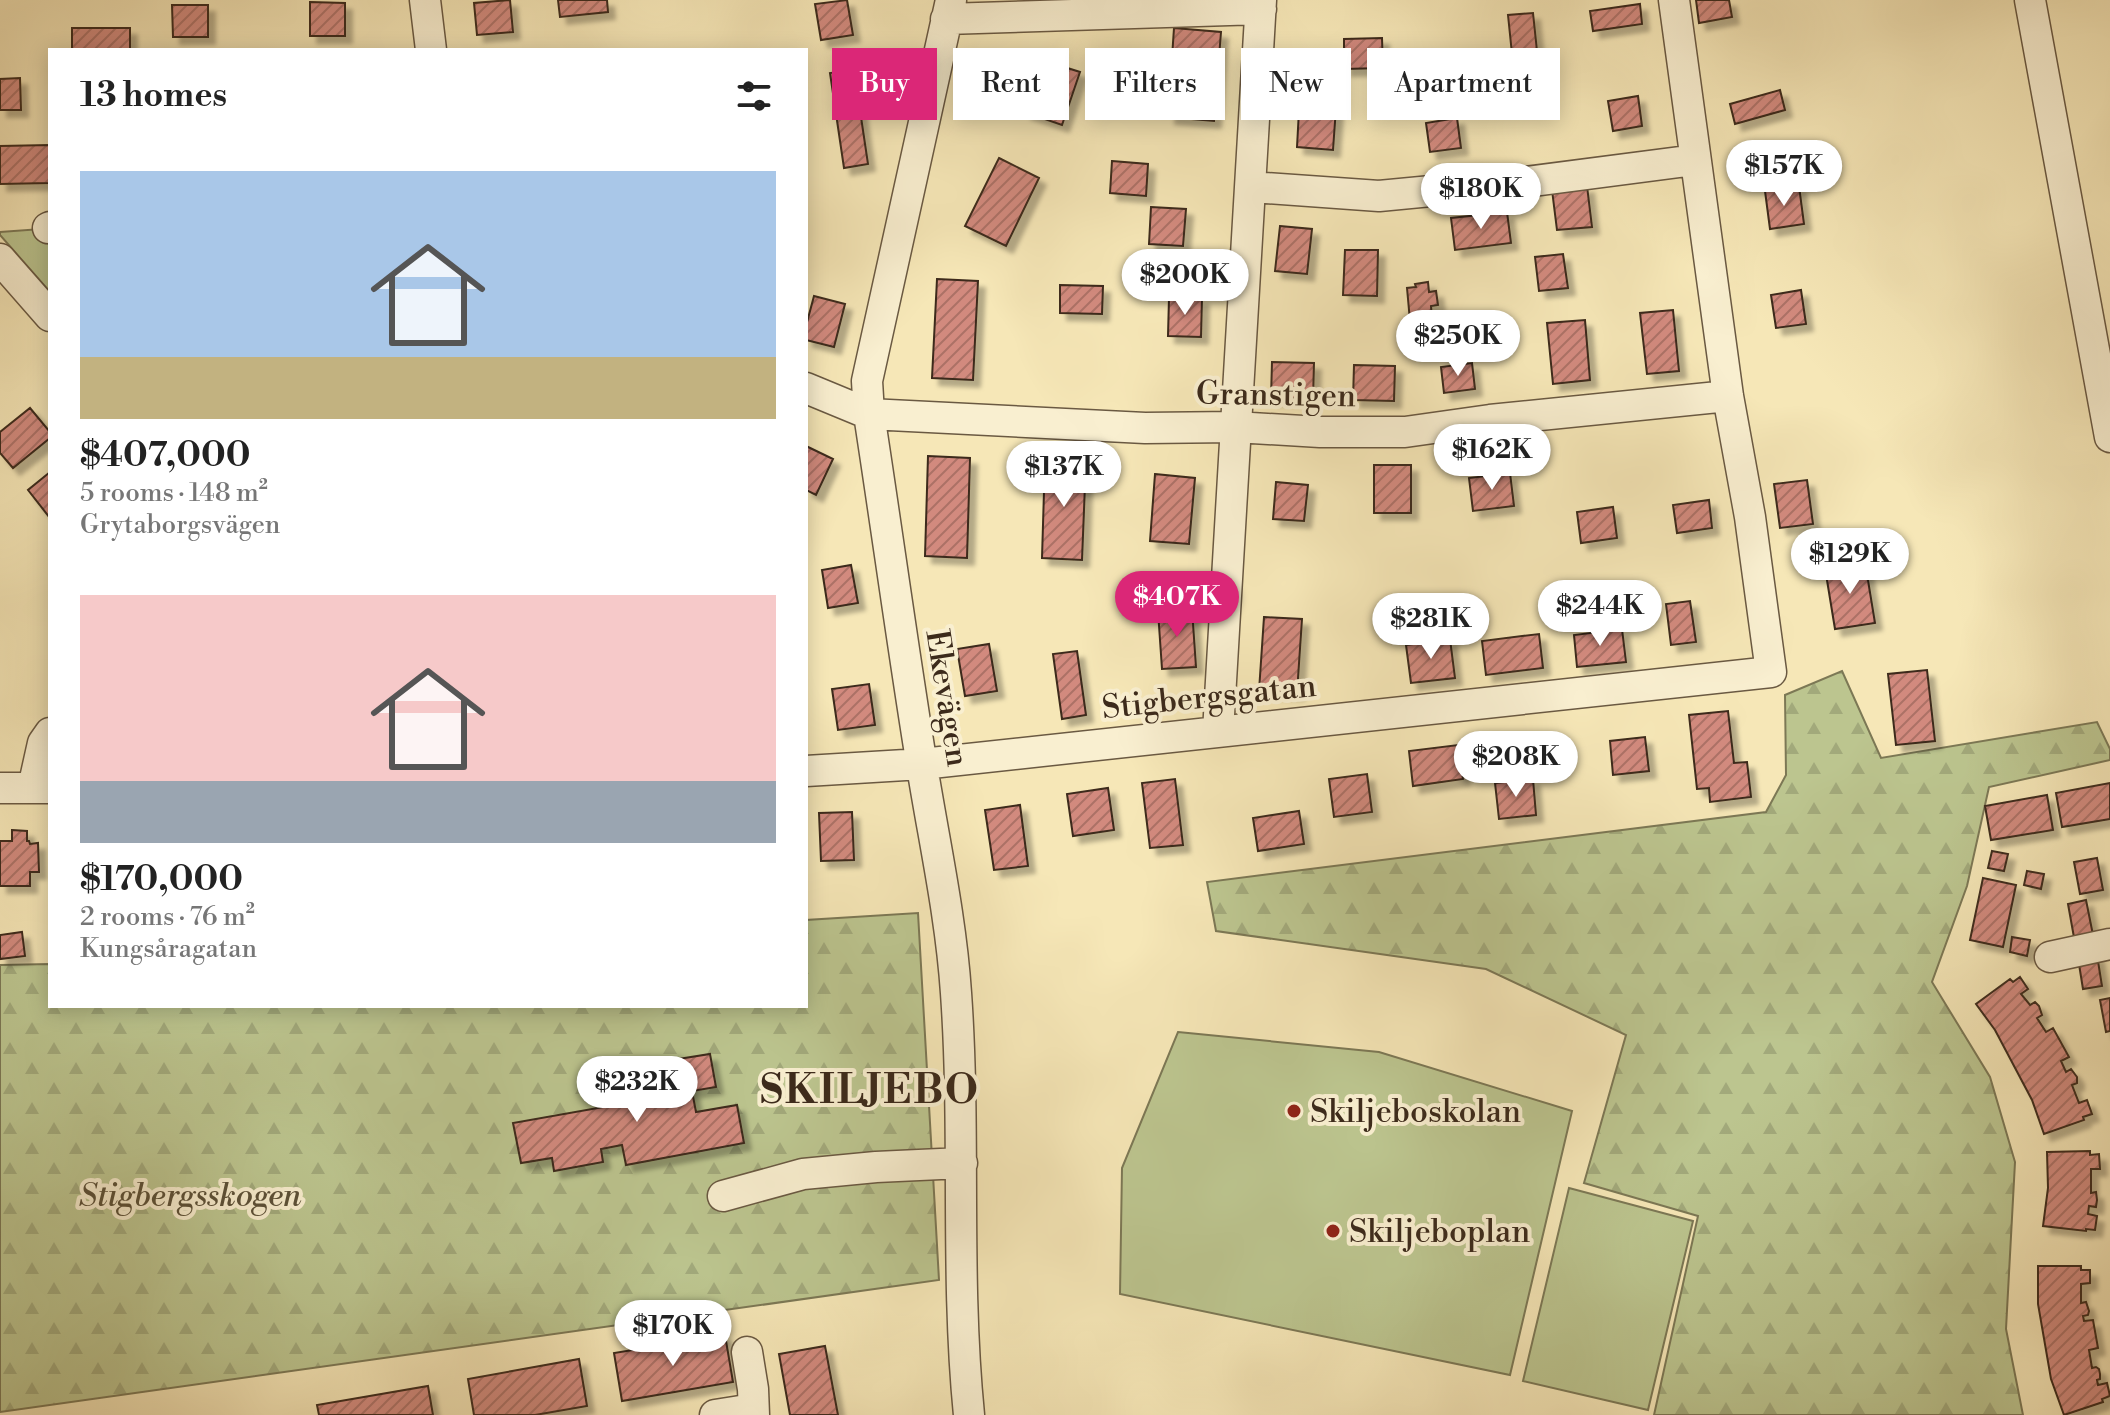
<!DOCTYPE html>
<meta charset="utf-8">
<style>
body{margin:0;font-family:"Libre Bodoni",serif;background:#f6f6f6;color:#222;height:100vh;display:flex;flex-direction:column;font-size:30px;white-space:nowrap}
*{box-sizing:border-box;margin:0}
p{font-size:26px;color:#767676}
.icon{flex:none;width:44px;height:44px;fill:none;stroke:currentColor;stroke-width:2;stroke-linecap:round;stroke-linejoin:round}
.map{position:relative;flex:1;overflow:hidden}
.side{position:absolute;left:48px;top:48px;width:760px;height:960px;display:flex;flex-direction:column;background:#fff;border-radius:0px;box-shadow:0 4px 20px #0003}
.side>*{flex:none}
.guide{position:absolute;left:832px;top:48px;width:760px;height:72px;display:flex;gap:16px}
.price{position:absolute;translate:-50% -68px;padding:0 18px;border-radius:28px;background:#fff;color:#222;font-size:26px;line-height:52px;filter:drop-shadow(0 2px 4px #0008)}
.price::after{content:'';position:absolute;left:50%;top:48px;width:24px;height:18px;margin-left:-12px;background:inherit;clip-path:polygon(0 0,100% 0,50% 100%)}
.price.on{background:#db2777;color:#fff}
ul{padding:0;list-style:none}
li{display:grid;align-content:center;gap:16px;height:424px;padding:0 32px}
li span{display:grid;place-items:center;height:248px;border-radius:0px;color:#555}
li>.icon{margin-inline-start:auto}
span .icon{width:144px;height:144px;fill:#fffc;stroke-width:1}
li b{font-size:34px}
h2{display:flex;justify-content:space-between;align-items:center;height:96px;padding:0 32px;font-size:34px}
.pill{padding:0 28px;border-radius:0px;background:#fff;box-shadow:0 4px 20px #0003;font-size:28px;line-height:72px}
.pill.on{background:#db2777;color:#fff}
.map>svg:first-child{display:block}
.forest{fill:url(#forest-firs);stroke:#7c7855;stroke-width:2}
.green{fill:#bcc58f;stroke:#7c7855;stroke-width:2}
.building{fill:url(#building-hatch);stroke:#3c2a1b;stroke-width:2;filter:url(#shadow)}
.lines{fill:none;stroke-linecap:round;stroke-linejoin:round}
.minor-casing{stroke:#6a5942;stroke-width:33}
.minor{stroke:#f9efd0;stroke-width:30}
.poi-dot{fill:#8f2418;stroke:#f9efd0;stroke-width:3}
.labels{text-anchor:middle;stroke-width:8;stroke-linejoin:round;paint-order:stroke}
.street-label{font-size:32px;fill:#3c2a1b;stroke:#f9efd0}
.poi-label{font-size:32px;fill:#3c2a1b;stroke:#f9efd0;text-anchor:start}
.park-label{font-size:32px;font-style:italic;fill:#5c5138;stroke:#f9efd0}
.district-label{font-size:40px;font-weight:bold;letter-spacing:2px;fill:#3c2a1b;stroke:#f9efd0}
</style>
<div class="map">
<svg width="2110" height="1415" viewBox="0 0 2110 1415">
<defs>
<pattern id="forest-firs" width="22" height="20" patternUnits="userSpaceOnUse" patternTransform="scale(2)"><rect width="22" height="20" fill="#bcc58f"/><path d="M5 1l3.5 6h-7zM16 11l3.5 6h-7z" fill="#a2a97b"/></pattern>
<pattern id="building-hatch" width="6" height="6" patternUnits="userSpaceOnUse" patternTransform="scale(2)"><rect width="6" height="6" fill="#d28a7e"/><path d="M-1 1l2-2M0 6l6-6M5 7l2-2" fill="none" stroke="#ac7166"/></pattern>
<filter id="shadow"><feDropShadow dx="7" dy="7" stdDeviation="2" flood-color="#0004"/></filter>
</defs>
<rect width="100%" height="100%" fill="#f6e7b7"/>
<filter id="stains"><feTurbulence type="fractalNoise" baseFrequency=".0025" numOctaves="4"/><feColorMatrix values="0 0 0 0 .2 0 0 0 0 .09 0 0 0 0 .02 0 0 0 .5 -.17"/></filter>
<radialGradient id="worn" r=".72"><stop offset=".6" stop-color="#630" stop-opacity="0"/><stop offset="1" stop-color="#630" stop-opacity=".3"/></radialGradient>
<path class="forest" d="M1842,671L1881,758L2097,722L2110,749V760L1989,787L1967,886L1932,982L1990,1077L2015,1162L2006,1329L2023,1415H1654L1698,1216L1584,1183L1626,1035L1486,969L1216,931L1207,882L1766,812L1786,775L1785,695Z
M918,913L939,1280L0,1412V965L50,964V1006H806V920Z"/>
<path class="green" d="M41,229L43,242L50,244V292L0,235V232Z
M1178,1032L1379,1052L1572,1111L1510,1375L1120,1294L1122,1168Z
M1569,1188L1693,1221L1648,1410L1523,1381Z"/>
<path class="building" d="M510,0L513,32L477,35L474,3Z
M558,0H607L608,12L560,17Z
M847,0L853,35L821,40L815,4Z
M1696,0H1729L1732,17L1699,23Z
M310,2L345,3V36H310Z
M1640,4L1642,24L1593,31L1590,11Z
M172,5H208V37H173Z
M1533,13L1537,51L1512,54L1508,15Z
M72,28H130V50H72Z
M1174,28L1221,32L1214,121L1168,117Z
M1382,38L1383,68L1344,69V39Z
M1042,60L1080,72L1062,125L1024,112Z
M854,70L868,164L844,168L830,73Z
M20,78L21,110H0V79Z
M1780,90L1785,110L1735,124L1730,104Z
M1300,92L1337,94L1333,150L1297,147Z
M1638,96L1642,126L1613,131L1608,101Z
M1457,118L1461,148L1430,152L1426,123Z
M50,145V183L0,184V146Z
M999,158L1039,178L1006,246L965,226Z
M1112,161L1148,164L1146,196L1110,193Z
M1587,186L1592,227L1557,230L1552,190Z
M1799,186L1804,224L1770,229L1765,191Z
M1151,207L1186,209L1183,246L1149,244Z
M1507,212L1511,243L1455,250L1451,218Z
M1280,226L1312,229L1307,274L1275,271Z
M1345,250H1378L1377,296L1343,295Z
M1563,254L1568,288L1539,291L1535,257Z
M937,279L978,281L973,380L932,378Z
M1428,282L1429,292L1436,291L1438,305L1431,306L1432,318L1420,319L1421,331L1411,332L1407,288L1416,287L1415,284Z
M1060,285L1103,286L1102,314L1060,313Z
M1801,290L1806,324L1776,328L1771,295Z
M814,296L845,304L834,347L806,340V326Z
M1169,298H1202L1201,337L1168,336Z
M1673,310L1679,371L1647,374L1640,313Z
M1585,320L1590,380L1553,384L1547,323Z
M1272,362L1314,363L1313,399L1271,398Z
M1472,363L1475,389L1444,393L1441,367Z
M1354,365L1395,366L1394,401L1353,400Z
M30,408L50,432V438L13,468L0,453V432Z
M806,446L833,459L816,495L806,490Z
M928,456L970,458L967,558L925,556Z
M1045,458L1086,460L1082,560L1042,558Z
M1374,465H1411V513H1374Z
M50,472V518L28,490Z
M1510,473L1514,506L1473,511L1469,478Z
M1155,474L1195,478L1189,544L1150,541Z
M1807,480L1813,524L1780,528L1774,484Z
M1276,482L1308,485L1304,521L1273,519Z
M1709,500L1712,528L1677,533L1673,505Z
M1613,507L1617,538L1581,543L1577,512Z
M1865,562L1875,623L1835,629L1825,568Z
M851,565L858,603L828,608L822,570Z
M1690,601L1696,642L1671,645L1666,604Z
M1192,609L1196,667L1162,669L1158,611Z
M1264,617L1302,619L1297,693L1259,691Z
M1622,629L1626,662L1577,667L1574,635Z
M1539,634L1543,668L1486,675L1482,641Z
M1450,639L1455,678L1411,683L1406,645Z
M989,644L997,691L965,696L957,649Z
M1077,651L1086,715L1062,719L1053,654Z
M1927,670L1935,741L1896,745L1888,674Z
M869,684L875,725L838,730L832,689Z
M1728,711L1734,763L1747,762L1751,797L1710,802L1709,788L1697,789L1689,715Z
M1645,737L1649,771L1613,775L1610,741Z
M1458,745L1463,779L1413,786L1409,751Z
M1367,774L1372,812L1334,817L1329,779Z
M1175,779L1183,845L1150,848L1142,783Z
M1533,779L1536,815L1499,819L1495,783Z
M2110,783V819L2062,827L2056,793Z
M1108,788L1114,830L1073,836L1067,794Z
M2047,795L2053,830L1991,840L1985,806Z
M1020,805L1028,866L994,870L985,810Z
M1299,811L1304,844L1258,851L1253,818Z
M852,812L854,860L821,861L819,813Z
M12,830L27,831V841H29L30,844L38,843L39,872H30V886H0V841H12Z
M1992,851L2008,854L2004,871L1988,868Z
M2097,858L2103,890L2080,894L2074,862Z
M2027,871L2044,874L2041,889L2024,885Z
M1983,878L2016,885L2003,947L1970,940Z
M2086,900L2094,940L2075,943L2068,904Z
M22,932L25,956L0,959V935Z
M2012,937L2030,940L2027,956L2010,952Z
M2097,955L2102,986L2083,989L2078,958Z
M2020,977L2028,989L2021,994L2030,1005L2035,1002L2039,1006L2042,1015L2037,1018L2046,1032L2053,1028L2069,1057L2061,1061L2066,1072L2071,1069L2077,1077V1083L2072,1085L2079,1103L2087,1100L2092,1114L2083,1117L2084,1120L2044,1134L2032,1100L1995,1030L1976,1004L2010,979L2013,982Z
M2110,998V1031L2106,1032L2100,1000Z
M710,1054L716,1087L692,1091L696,1112L737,1105L744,1143L626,1165L622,1145L601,1149L603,1162L554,1171L552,1158L521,1163L513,1123L660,1097L653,1063Z
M2090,1151V1155L2099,1154L2100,1169H2091V1193L2096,1192L2097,1200L2096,1207L2089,1206L2088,1214L2097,1216L2095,1230L2086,1229V1231L2043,1226L2048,1188L2047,1152Z
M2038,1266H2081V1270H2090V1283L2081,1284V1303L2086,1302L2089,1311L2088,1315L2083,1316L2084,1321L2093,1320L2098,1348L2089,1350L2092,1368L2096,1367L2099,1369L2100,1374V1379L2097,1380L2098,1385L2107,1383L2110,1396L2102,1399L2103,1402L2064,1415L2051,1379L2038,1304Z
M725,1335L733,1382L622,1401L614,1353Z
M825,1346L838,1415H790L779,1354Z
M579,1359L587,1406L535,1415H474L468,1379Z
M428,1386L433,1415H319L317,1405Z"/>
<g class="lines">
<defs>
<path id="minor" d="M425,0L431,50
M951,0L867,381L869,414C887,531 903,649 922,766C934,841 951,917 956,993C966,1133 955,1275 969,1415
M2030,0L2110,437
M946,19L1261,9
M1252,187L1379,196L1526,182L1695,160
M48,228L50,227
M0,259L50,316
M806,388L869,414L1145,428L1235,427L1320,432H1405L1490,420L1728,396
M1218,732L1261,0
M806,771L922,764L1771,672L1750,517L1728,396L1674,0
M0,788H50
M33,788L43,743L50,733
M2050,957L2110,944
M723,1196L803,1174L876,1167L962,1163
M747,1352L753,1389L754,1415
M715,1415L753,1409"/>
</defs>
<use href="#minor" class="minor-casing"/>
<use href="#minor" class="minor"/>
</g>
<g class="poi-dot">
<circle cx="1294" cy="1111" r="8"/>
<circle cx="1333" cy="1231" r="8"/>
</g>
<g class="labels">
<g class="street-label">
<text transform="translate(1276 394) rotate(1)" y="11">Granstigen</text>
<text transform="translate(1209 696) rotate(-6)" y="11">Stigbergsgatan</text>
<text transform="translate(948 698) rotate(81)" y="11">Ekevägen</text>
</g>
<g class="poi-label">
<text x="1310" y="1122">Skiljeboskolan</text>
<text x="1349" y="1242">Skiljeboplan</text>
</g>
<g class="park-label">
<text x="190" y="1206">Stigbergsskogen</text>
</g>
<g class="district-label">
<text x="870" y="1103">SKILJEBO</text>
</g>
</g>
<rect width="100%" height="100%" filter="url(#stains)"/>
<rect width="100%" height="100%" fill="url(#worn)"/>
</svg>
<b class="price" style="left:1784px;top:208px">$157K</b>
<b class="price" style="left:1481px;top:231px">$180K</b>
<b class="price" style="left:1185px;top:317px">$200K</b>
<b class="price" style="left:1458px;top:378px">$250K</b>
<b class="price" style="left:1492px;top:492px">$162K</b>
<b class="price" style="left:1064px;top:509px">$137K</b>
<b class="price" style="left:1850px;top:596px">$129K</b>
<b class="price on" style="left:1177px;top:639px">$407K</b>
<b class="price" style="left:1600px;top:648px">$244K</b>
<b class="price" style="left:1431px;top:661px">$281K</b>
<b class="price" style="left:1516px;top:799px">$208K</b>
<b class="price" style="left:637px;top:1124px">$232K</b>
<b class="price" style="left:673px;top:1368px">$170K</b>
<div class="guide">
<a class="pill on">Buy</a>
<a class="pill">Rent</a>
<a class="pill">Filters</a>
<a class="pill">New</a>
<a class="pill">Apartment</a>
</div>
<section class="side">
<h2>13 homes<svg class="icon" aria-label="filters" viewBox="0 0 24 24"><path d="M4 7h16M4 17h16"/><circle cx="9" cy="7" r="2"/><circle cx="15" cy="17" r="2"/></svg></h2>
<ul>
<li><span style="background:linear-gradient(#a9c7e8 75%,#c2b280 0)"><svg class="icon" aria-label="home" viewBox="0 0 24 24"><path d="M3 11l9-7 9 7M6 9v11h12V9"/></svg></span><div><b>$407,000</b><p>5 rooms · 148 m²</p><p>Grytaborgsvägen</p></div></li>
<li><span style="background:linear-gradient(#f6c9c9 75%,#9aa5b1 0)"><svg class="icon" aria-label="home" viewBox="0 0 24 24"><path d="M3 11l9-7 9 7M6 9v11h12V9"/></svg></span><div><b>$170,000</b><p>2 rooms · 76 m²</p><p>Kungsåragatan</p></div></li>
</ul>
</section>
</div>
